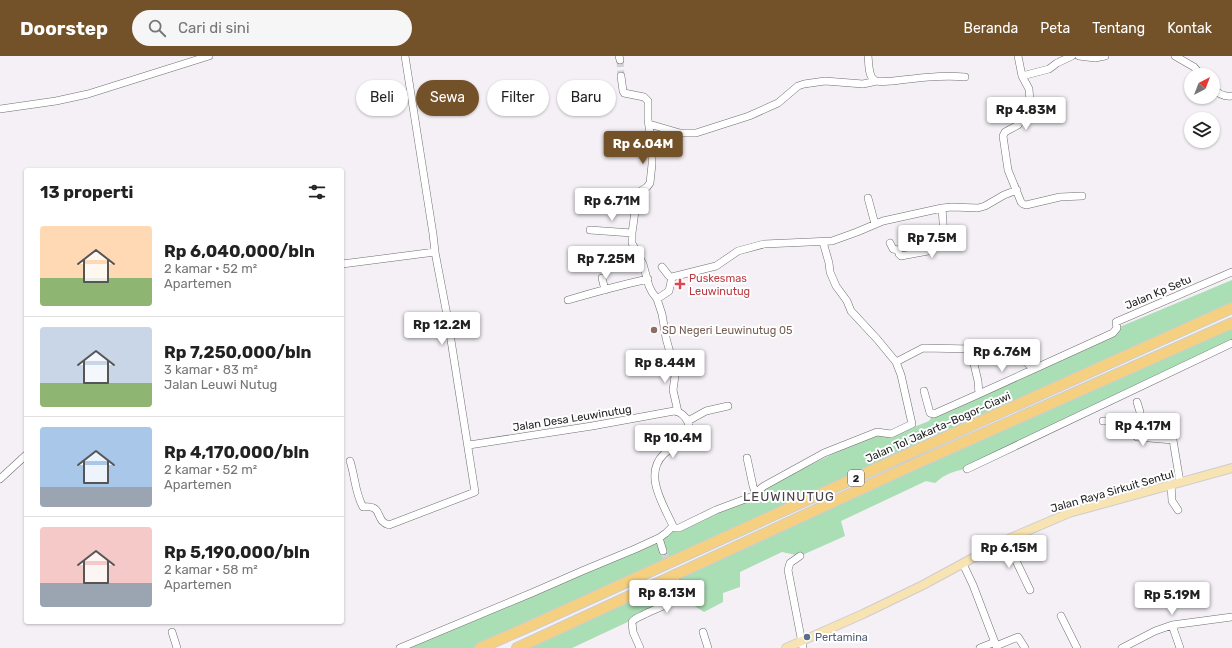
<!DOCTYPE html>
<html lang="id">
<meta charset="utf-8">
<style>
body{margin:0;font-family:Rubik,sans-serif;background:#f6f6f6;color:#222;height:100vh;display:flex;flex-direction:column;font-size:15px;white-space:nowrap}
*{box-sizing:border-box;margin:0}
p{font-size:13px;color:#767676}
.icon{flex:none;width:22px;height:22px;fill:none;stroke:currentColor;stroke-width:2;stroke-linecap:round;stroke-linejoin:round}
.map{position:relative;flex:1;overflow:hidden}
.details{position:absolute;left:24px;top:112px;width:320px;height:456px;display:flex;flex-direction:column;background:#fff;border-radius:4px;box-shadow:0 1px 3px #0004}
.details>*{flex:none}
.banner{position:absolute;left:356px;top:24px;width:380px;height:36px;display:flex;gap:8px}
.needle{width:26px;rotate:42deg}
.fabs{position:absolute;left:1184px;top:12px;display:grid;gap:8px}
.fabs a{display:grid;place-items:center;width:36px;height:36px;border-radius:50%;background:#fff;box-shadow:0 1px 3px #0004;font-size:20px}
.price{position:absolute;translate:-50% -34px;padding:0 9px;border-radius:4px;background:#fff;color:#222;font-size:13px;line-height:26px;filter:drop-shadow(0 1px 2px #0008)}
.price::after{content:'';position:absolute;left:50%;top:24px;width:12px;height:9px;margin-left:-6px;background:inherit;clip-path:polygon(0 0,100% 0,50% 100%)}
.price.on{background:#745229;color:#fff}
ul{padding:0;list-style:none}
li{display:flex;align-items:center;gap:12px;height:100px;padding:0 16px}
li+li{border-top:1px solid #e0e0e0}
li span{display:grid;place-items:center;flex:none;width:112px;height:80px;border-radius:4px;color:#555}
li>.icon{margin-inline-start:auto}
span .icon{width:48px;height:48px;fill:#fffc;stroke-width:1}
li b{font-size:17px}
h2{display:flex;justify-content:space-between;align-items:center;height:48px;padding:0 16px;font-size:17px}
.tag{padding:0 14px;border-radius:18px;background:#fff;box-shadow:0 1px 3px #0004;font-size:14px;line-height:36px}
.tag.on{background:#745229;color:#fff}
header{display:flex;align-items:center;gap:24px;box-sizing:border-box;height:56px;padding:0 20px;background:#745229;color:#fff}
header strong{font-size:19px}
nav{display:flex;gap:22px;margin-inline-start:auto;font-size:14px}
.search{width:280px;height:36px;background:#f6f6f6;display:flex;align-items:center;gap:10px;box-sizing:border-box;padding:0 14px;border-radius:22px;color:#767676;font-size:15px}
.map>svg:first-child{display:block}
.green{fill:#aadeb4}
.lines{fill:none;stroke-linecap:round;stroke-linejoin:round}
.minor-tunnel{stroke:#d4d0d6;stroke-width:7;stroke-dasharray:7 3.5;stroke-linecap:butt}
.minor-casing{stroke:#706d72;stroke-width:8}
.major-casing{stroke:#cecdce;stroke-width:10}
.highway-casing{stroke:#cecdce;stroke-width:12}
.minor{stroke:#fff;stroke-width:7}
.major{stroke:#f8e3b3;stroke-width:8}
.highway{stroke:#f4d080;stroke-width:10}
.health-dot{fill:#e0444e;stroke:#fff;stroke-width:1.5}
.education-dot{fill:#8d6e63;stroke:#fff;stroke-width:1.5}
.service-dot{fill:#5c6f8a;stroke:#fff;stroke-width:1.5}
.labels{text-anchor:middle;stroke-width:4;stroke-linejoin:round;paint-order:stroke}
.shield{fill:#fff;stroke:#626162;stroke-width:1}
.shield-label{font-size:10px;font-weight:bold;fill:#1e1d1f}
.health-label{font-size:11px;fill:#be3a42;stroke:#fff;text-anchor:start}
.street-label{font-size:11px;fill:#1e1d1f;stroke:#fff}
.education-label{font-size:11px;fill:#785e54;stroke:#fff;text-anchor:start}
.service-label{font-size:11px;fill:#4e5e75;stroke:#fff;text-anchor:start}
.quarter-label{font-size:13px;letter-spacing:1px;fill:#474449;stroke:#fff}
</style>
<header>
<strong>Doorstep</strong>
<div class="search"><svg class="icon" aria-label="search" viewBox="0 0 24 24"><circle cx="10" cy="10" r="6"/><path d="M15 15l6 6"/></svg>Cari di sini</div>
<nav><a>Beranda</a><a>Peta</a><a>Tentang</a><a>Kontak</a></nav>
</header>
<div class="map">
<svg width="1232" height="592" viewBox="0 0 1232 592">
<rect width="100%" height="100%" fill="#f4f0f6"/>
<path class="green" d="M1232,224V252L478,592H400L635,493L724,452L877,376L914,371L929,365L934,358L1117,272Z
M1232,267V287L967,413C953,415 945,418 935,427L926,425L841,465L845,480L800,500L782,496L740,516V531L723,537V546L704,556L679,540L634,563L572,592H515Z"/>
<g class="lines">
<path class="minor-tunnel" d="M620,4L621,20
M663,495L678,527"/>
<defs>
<path id="minor" d="M619,0L620,4
M868,0C869,7 868,19 874,24C879,27 887,25 893,25C917,22 941,19 965,21
M1018,0L1022,20L1029,33L1030,45L1025,56L1018,69L1005,76L1003,80L1008,114L1021,146L1023,148L1026,149L1060,141L1082,140
M1079,0L1095,2L1105,0
M1175,0L1194,11L1201,19
M621,20L623,35L624,37L644,41L648,45V64L652,91V108L650,127L647,131L638,137L637,141L632,177V187L643,208L649,230L652,236L657,243L662,258L666,282L674,311L675,320L673,334L678,356
M1022,20L1049,13L1057,7L1072,0
M1213,32C1218,38 1224,41 1232,40
M0,53L56,45L88,38L209,0
M649,68L680,77H696L749,60L778,47L798,30L804,28L825,25L863,28L877,25
M868,142L875,168
M590,174L632,177
M890,187L893,193L898,194L899,198L901,200L928,195L931,192L932,186L942,183L944,180L942,152
M342,208L435,196
M662,211L669,220L672,221L716,210L738,195L764,188L832,185L857,176L883,165L942,152L952,151L978,152L985,150L1004,139L1017,134
M602,222L605,234
M657,243L669,235L672,221
M568,244C595,236 621,229 648,223
M999,289L1008,293L1024,296L1026,306L1034,313L1113,277L1117,272L1116,266L1232,216
M896,306L923,292L973,293
M924,335L930,357L934,358L979,338L978,325L974,308
M979,338L1034,313
M1137,346L1140,356V361L1134,371L1133,378L1137,381L1173,384L1180,426
M688,365L706,355L728,350
M1103,365H1125L1134,371
M1169,366L1173,384
M469,389L592,370L674,355C683,356 690,365 689,374C683,385 673,390 664,398C643,418 663,448 673,470L675,472H679L716,454L756,439L760,433L764,430L824,397L877,376L891,378L912,368L901,319L896,306L877,283L851,255L847,245L836,230L830,216L829,207L823,186
M747,402L753,430L756,439
M350,405C355,420 355,437 363,451C384,448 374,465 389,469L475,436L447,259L435,196L433,178L405,0
M967,413L1232,287
M0,423L26,399
M1171,428L1172,445L1178,454
M1006,484L1030,534
M663,495L659,482L666,477L673,470
M800,500L790,507L788,514L803,592
M963,508L973,529L997,592
M1061,560L1077,592
M1172,569L1180,592
M172,576L177,592
M703,576L708,592
M996,590L1018,581L1025,592
M400,592L534,536L582,515L635,493L659,482
M640,592L633,576L632,566C636,561 640,561 645,558C655,553 676,546 681,538L680,534L678,527
M980,592L995,586
M1122,592L1155,575L1172,569L1232,561"/>
<path id="major" d="M786,592L863,558L923,529L1006,484L1069,457L1232,412"/>
<path id="highway" d="M480,592L526,572L908,398L1232,252
M517,592L913,409L1232,267"/>
</defs>
<use href="#minor" class="minor-casing"/>
<use href="#major" class="major-casing"/>
<use href="#highway" class="highway-casing"/>
<use href="#minor" class="minor"/>
<use href="#major" class="major"/>
<use href="#highway" class="highway"/>
</g>
<path class="health-dot" d="M678 222h4v4h4v4h-4v4h-4v-4h-4v-4h4z"/>
<circle class="education-dot" cx="654" cy="274" r="4"/>
<circle class="service-dot" cx="807" cy="581" r="4"/>
<g class="labels">
<rect class="shield" x="848" y="414" width="16" height="16" rx="3"/>
<g class="shield-label">
<text x="856" y="426">2</text>
</g>
<g class="health-label">
<text x="689" y="226">Puskesmas<tspan x="689" dy="13">Leuwinutug</tspan></text>
</g>
<g class="street-label">
<text transform="translate(1158 236) rotate(-23)" y="4">Jalan Kp Setu</text>
<text transform="translate(572 362) rotate(-9)" y="4">Jalan Desa Leuwinutug</text>
<text transform="translate(938 371) rotate(-24)" y="4">Jalan Tol Jakarta–Bogor–Ciawi</text>
<text transform="translate(1112 435) rotate(-16)" y="4">Jalan Raya Sirkuit Sentul</text>
</g>
<g class="education-label">
<text x="662" y="278">SD Negeri Leuwinutug 05</text>
</g>
<g class="service-label">
<text x="815" y="585">Pertamina</text>
</g>
<g class="quarter-label">
<text x="789" y="445">LEUWINUTUG</text>
</g>
</g>
</svg>
<div class="fabs">
<a><svg class="needle" viewBox="-14 -14 28 28"><path d="M0-13l5 13h-10z" fill="#e53935"/><path d="M0 13l5-13h-10z" fill="#767676"/></svg></a>
<a><svg class="icon" aria-label="layers" viewBox="0 0 24 24"><path d="M12 4l9 5-9 5-9-5zM3 14l9 5 9-5"/></svg></a>
</div>
<b class="price" style="left:1026px;top:75px">Rp 4.83M</b>
<b class="price on" style="left:643px;top:109px">Rp 6.04M</b>
<b class="price" style="left:612px;top:166px">Rp 6.71M</b>
<b class="price" style="left:932px;top:203px">Rp 7.5M</b>
<b class="price" style="left:606px;top:224px">Rp 7.25M</b>
<b class="price" style="left:442px;top:290px">Rp 12.2M</b>
<b class="price" style="left:1002px;top:317px">Rp 6.76M</b>
<b class="price" style="left:665px;top:328px">Rp 8.44M</b>
<b class="price" style="left:1143px;top:391px">Rp 4.17M</b>
<b class="price" style="left:673px;top:403px">Rp 10.4M</b>
<b class="price" style="left:1009px;top:513px">Rp 6.15M</b>
<b class="price" style="left:667px;top:558px">Rp 8.13M</b>
<b class="price" style="left:1172px;top:560px">Rp 5.19M</b>
<div class="banner">
<a class="tag">Beli</a>
<a class="tag on">Sewa</a>
<a class="tag">Filter</a>
<a class="tag">Baru</a>
</div>
<section class="details">
<h2>13 properti<svg class="icon" aria-label="filters" viewBox="0 0 24 24"><path d="M4 7h16M4 17h16"/><circle cx="9" cy="7" r="2"/><circle cx="15" cy="17" r="2"/></svg></h2>
<ul>
<li><span style="background:linear-gradient(#ffd9b3 65%,#8fb573 0)"><svg class="icon" aria-label="home" viewBox="0 0 24 24"><path d="M3 11l9-7 9 7M6 9v11h12V9"/></svg></span><div><b>Rp 6,040,000/bln</b><p>2 kamar · 52 m²</p><p>Apartemen</p></div></li>
<li><span style="background:linear-gradient(#c9d6e8 70%,#8fb573 0)"><svg class="icon" aria-label="home" viewBox="0 0 24 24"><path d="M3 11l9-7 9 7M6 9v11h12V9"/></svg></span><div><b>Rp 7,250,000/bln</b><p>3 kamar · 83 m²</p><p>Jalan Leuwi Nutug</p></div></li>
<li><span style="background:linear-gradient(#a9c7e8 75%,#9aa5b1 0)"><svg class="icon" aria-label="home" viewBox="0 0 24 24"><path d="M3 11l9-7 9 7M6 9v11h12V9"/></svg></span><div><b>Rp 4,170,000/bln</b><p>2 kamar · 52 m²</p><p>Apartemen</p></div></li>
<li><span style="background:linear-gradient(#f6c9c9 70%,#9aa5b1 0)"><svg class="icon" aria-label="home" viewBox="0 0 24 24"><path d="M3 11l9-7 9 7M6 9v11h12V9"/></svg></span><div><b>Rp 5,190,000/bln</b><p>2 kamar · 58 m²</p><p>Apartemen</p></div></li>
</ul>
</section>
</div>
